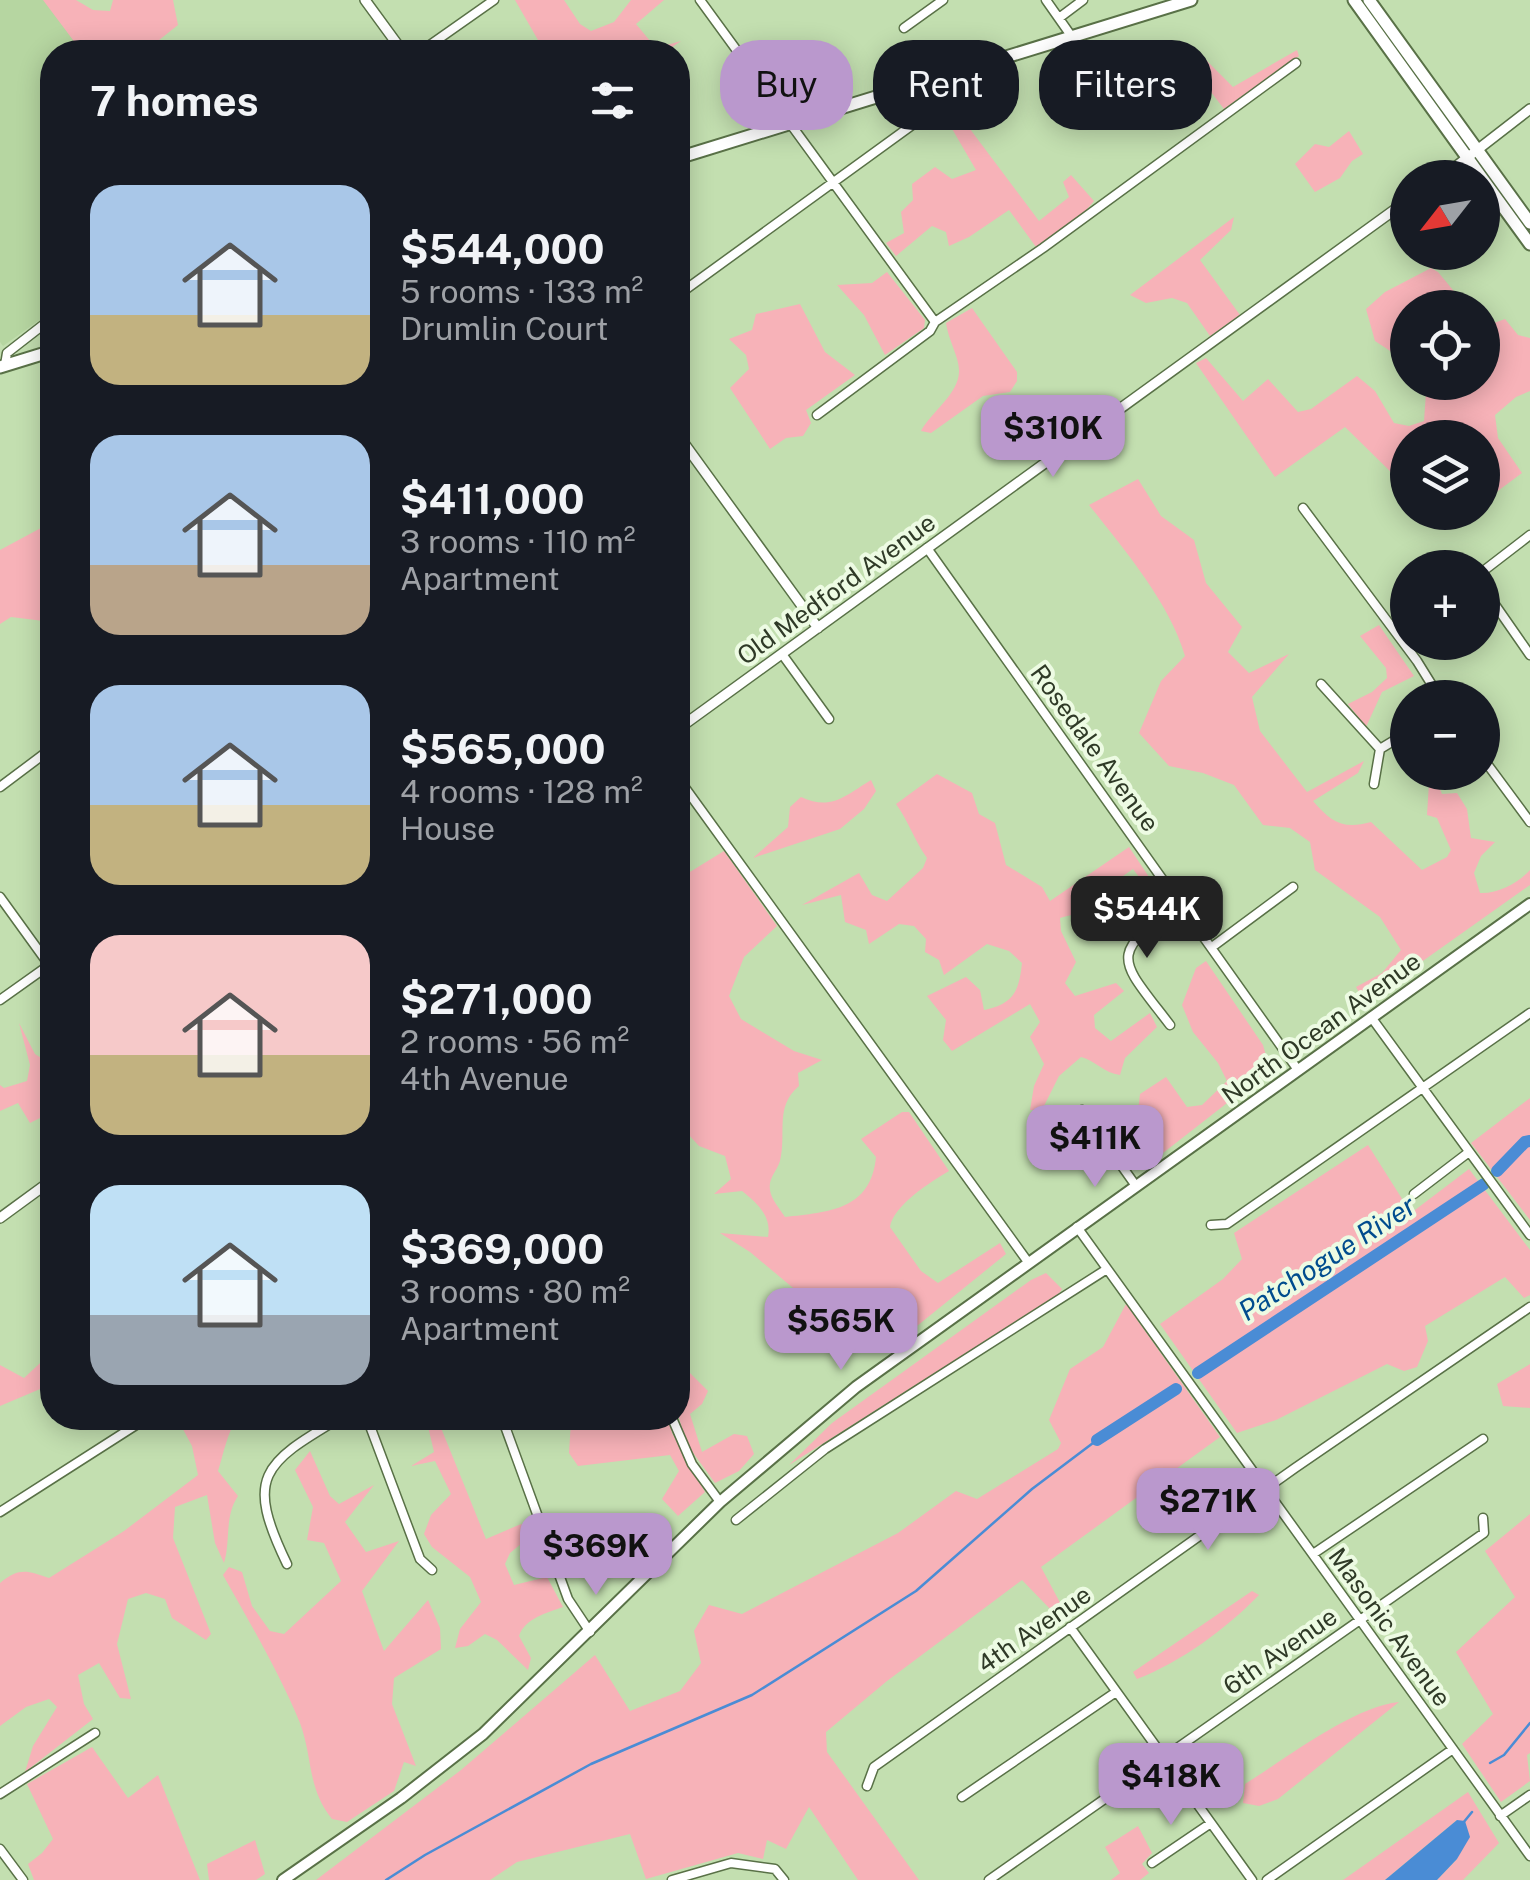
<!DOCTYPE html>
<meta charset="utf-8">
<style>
body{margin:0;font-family:"Public Sans",sans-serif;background:#20242c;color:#f1f3f6;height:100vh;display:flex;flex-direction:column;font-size:38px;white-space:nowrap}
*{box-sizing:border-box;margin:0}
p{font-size:32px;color:#9ea1a6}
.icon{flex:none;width:55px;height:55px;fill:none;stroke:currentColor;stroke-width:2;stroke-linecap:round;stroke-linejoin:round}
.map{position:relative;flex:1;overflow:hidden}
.panel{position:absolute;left:40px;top:40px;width:650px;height:1390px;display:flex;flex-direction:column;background:#171b24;border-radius:40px;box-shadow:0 5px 25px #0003}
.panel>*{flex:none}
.hud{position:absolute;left:720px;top:40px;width:660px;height:90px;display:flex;gap:20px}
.needle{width:65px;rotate:239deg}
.tools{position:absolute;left:1390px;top:160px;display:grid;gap:20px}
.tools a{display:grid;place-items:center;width:110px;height:110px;border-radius:50%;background:#171b24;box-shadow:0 5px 25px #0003;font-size:50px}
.price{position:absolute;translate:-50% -85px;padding:0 22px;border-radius:20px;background:#ba98cd;color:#111;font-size:32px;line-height:65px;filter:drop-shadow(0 2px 5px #0008)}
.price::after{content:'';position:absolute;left:50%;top:60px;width:30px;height:22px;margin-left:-15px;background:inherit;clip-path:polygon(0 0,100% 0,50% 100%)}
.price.active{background:#222;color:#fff}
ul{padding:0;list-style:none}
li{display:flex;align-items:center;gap:30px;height:250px;padding:0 50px}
li span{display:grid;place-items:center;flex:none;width:280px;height:200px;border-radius:30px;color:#555}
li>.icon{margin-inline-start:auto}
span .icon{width:120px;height:120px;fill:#fffc;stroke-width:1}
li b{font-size:42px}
h2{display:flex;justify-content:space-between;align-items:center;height:120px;padding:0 50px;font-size:42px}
.chip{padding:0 35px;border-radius:40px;background:#171b24;box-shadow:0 5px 25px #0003;font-size:35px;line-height:90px}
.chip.active{background:#ba98cd;color:#111}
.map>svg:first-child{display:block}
.built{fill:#b6d6a1}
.green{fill:#f7b2b8}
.water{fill:#4a8cd5}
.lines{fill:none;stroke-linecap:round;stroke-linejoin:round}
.stream{stroke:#4a8cd5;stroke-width:2.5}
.river{stroke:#4a8cd5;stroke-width:12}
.minor-casing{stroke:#597147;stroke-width:11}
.tertiary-casing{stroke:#597147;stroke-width:12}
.secondary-casing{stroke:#597147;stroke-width:14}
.primary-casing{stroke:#597147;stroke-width:15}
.minor{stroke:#fff;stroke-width:8}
.tertiary{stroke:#fff;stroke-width:9}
.secondary{stroke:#fff;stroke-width:10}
.primary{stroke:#fff;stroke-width:11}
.labels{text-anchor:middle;stroke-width:8;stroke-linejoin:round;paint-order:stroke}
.street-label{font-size:25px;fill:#2f3a27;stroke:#edfbe3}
.water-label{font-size:28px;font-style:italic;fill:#004c8e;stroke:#edfbe3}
</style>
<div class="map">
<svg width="1530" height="1880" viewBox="0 0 1530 1880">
<rect width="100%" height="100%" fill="#c3dfb0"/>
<path class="built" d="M0,0H50L88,52H52V311L3,346L0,342Z"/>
<path class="green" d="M43,0H76L93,10L110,11L113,0H173L178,25L144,52H82Z
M515,0H564L580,24L591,31L614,22L631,0H664L636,24L656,48L681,41L665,52H527L538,40Z
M1297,50L1299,56L1224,109L1198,75L1167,94L1151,112L1133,125L1120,109L1106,111L1198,52L1233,87Z
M958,113L1039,221L1069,197L1063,182L1071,175L1094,201L1083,214L1036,247L1009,210L969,237L949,246L946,232L932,226L896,256L886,243L904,233L901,212L913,200L912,184L935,167L952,179L976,170L944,115Z
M1349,131L1363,154L1352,161L1340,178L1315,192L1295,164L1315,144L1329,147Z
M1234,217L1231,230L1200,260L1240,315L1210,336L1187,303L1172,298L1146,303L1130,295Z
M1431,268L1438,272L1467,307L1408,308L1407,362L1375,341L1366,309L1385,292Z
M887,272L925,320L924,328L885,355L864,315L837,285L872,283Z
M800,304L825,352L855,375L806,410L811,423L803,436L786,438L770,449L730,388L749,369L746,355L729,339L752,330L756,314Z
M972,308L1017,372V381L1010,392L983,396L931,433L921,431C931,412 960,393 959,370C959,357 948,339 946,323Z
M1505,319L1518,335L1530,338V391L1516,397L1495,415L1498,438L1522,473L1483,502L1482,438H1408L1407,479L1396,477L1345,427L1275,477L1196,363L1206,358L1243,401L1268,379L1298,412L1311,409L1357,376L1375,391L1394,423L1409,426L1424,421L1426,393L1422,383L1482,382L1483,327Z
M1138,479L1161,516L1194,540L1206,583L1242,627L1228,652L1249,673L1289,654L1252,697L1260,731L1307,792L1364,761L1358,773L1313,801C1331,822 1343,830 1371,822L1422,870L1447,857L1451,850L1437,818L1427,815L1429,783L1418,773H1433L1442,794L1457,793L1467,809L1471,838L1495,842L1481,856L1474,873L1480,893C1498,894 1518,883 1530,870V885L1365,1002L1356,987L1382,973L1401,950L1380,917L1315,870L1310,842L1290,828L1263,825L1234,785L1203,773L1169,766L1139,733L1161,681L1185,656C1170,603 1123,548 1089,505Z
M52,522V622L11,617L0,624V550Z
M1379,625L1414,676L1382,692L1366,727L1348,704L1372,692L1387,678L1386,668L1360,636Z
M937,774L972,793L979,814L995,823L1006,865L1042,887L1050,901L1129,847L1155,886L1151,893L1133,869L1100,892L1120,927C1098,914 1084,910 1060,918L1061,931L1076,962L1065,983L1075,996L1116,983L1124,991L1094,1015L1095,1028L1111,1041L1150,1013L1157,1027L1125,1058L1120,1075C1104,1073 1096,1061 1081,1057L1059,1076L1042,1110H1030L1034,1086L1044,1064L1030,1037L1040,1022L1030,1004L952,1051L943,1040L946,1020L927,996L966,977L980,990L984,1010C1014,1004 1019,991 1022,963L1009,951L987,944L944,975L939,960L925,952L926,939L914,926L899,924L869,944L866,930L845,922L841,895L802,905L859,873L872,895L887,901L923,868L927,858C914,840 909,822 896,804Z
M871,780L876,791L864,809L840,829L753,858L788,827L790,807L801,797C831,811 845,796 871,780Z
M724,851L777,926L744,957L729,996L741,1019L794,1051L822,1060L798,1073L799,1086C774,1107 787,1133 780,1161C777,1171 768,1178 770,1190C771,1199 780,1209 785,1217C829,1212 871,1210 876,1157L861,1139L902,1112H909L949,1171C930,1182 893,1206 890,1227L921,1271L938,1283L1000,1243L1006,1254L891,1347L877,1341L835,1302L824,1304L801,1320L798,1292L750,1252L720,1233L768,1237C772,1216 757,1203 742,1191L714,1194L731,1179L725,1156L699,1146L678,1123V869L685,875Z
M1206,961L1263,1045L1267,1059L1263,1075L1154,1160L1158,1135L1138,1111L1140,1094L1166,1077L1187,1107L1202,1105L1227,1081L1218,1063L1193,1032L1182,1005L1196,968Z
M19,1023L35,1054L52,1065V1112L30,1123L18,1103L0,1111V1085L4,1088L27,1081L30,1065Z
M1530,1098V1220L1471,1143Z
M1368,1145L1411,1213L1469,1169L1530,1250V1295L1524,1298L1505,1277L1425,1326L1428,1341L1417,1367L1404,1371L1387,1364L1276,1420L1237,1433L1160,1324L1223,1279L1242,1259L1234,1233Z
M1046,1273L1062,1289L1058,1295L789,1465L832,1423L1031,1280Z
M1126,1304L1220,1437L1041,1567L1064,1610L1052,1611L1022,1580L887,1681L826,1732L827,1752L919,1880H858L809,1807L786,1849L767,1840L763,1859L738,1853L646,1879L630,1834L517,1862L490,1880H316L461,1770L595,1655L630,1711L680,1691L701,1663L694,1631L709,1605L742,1614L898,1533L956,1491L977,1499L1058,1449L1061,1443L1049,1420L1070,1369L1103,1347Z
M678,1335L687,1339V1370L708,1391L702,1404L690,1414L702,1452L734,1434L747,1436L754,1454L739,1471L715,1483L686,1443L678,1414Z
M52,1352V1384L0,1406V1365L24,1378Z
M1530,1364V1408L1503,1406L1497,1384Z
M177,1418H237C227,1434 224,1452 218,1471L238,1496C224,1517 231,1540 224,1563L215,1543L207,1495L175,1507L173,1538L211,1634L206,1640L172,1618L165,1599L146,1593L128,1599L117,1644L131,1699L120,1698L99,1663L78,1675L84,1704L93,1719L25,1772L33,1746L57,1707L49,1699L26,1707L0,1726V1583C20,1567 27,1571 49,1578L124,1531L198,1475L192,1446Z
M426,1418H437L486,1539L521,1524L532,1535L510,1553L505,1564L514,1585L547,1577L563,1607C547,1613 525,1618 519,1636L531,1658L528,1670L497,1640L485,1634L468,1646L455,1648L460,1629L481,1602L470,1577L432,1547L424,1534L431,1515L451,1494L435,1461L411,1466L434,1452Z
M568,1418H617L619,1421L641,1422L646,1418H669L672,1433L705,1492L678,1516L662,1499L679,1471L670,1455L578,1466L569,1453L571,1421Z
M310,1451L330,1496L339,1504L374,1485L345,1522L366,1552L399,1541L362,1591L384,1651L428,1600L440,1628L441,1649L394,1678L392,1704L416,1766L404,1762L394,1791L347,1822L332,1819C307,1788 313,1758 300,1723C279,1672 250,1623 223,1575L229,1567L242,1572L252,1606L270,1631L284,1634L341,1581L324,1543L307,1540L313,1507L295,1470Z
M1530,1514V1753L1527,1755L1530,1781L1501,1802L1462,1744L1493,1714L1456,1652L1515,1597L1485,1551Z
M1252,1591L1259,1595C1226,1629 1181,1662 1137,1679L1133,1672Z
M1399,1702L1278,1799L1259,1806L1243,1803L1245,1784C1285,1759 1354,1706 1399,1702Z
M92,1747L128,1798L158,1775L200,1880H34L28,1864L42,1853L53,1839L27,1784Z
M1468,1792L1499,1843L1463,1880H1437L1457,1859V1820L1385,1880H1343Z
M1138,1826L1152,1853L1142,1864L1149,1873L1140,1880H1111L1120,1873L1105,1847Z
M255,1840L265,1874L256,1880H209L207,1864Z"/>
<path class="water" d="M1457,1820L1465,1821L1470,1837L1457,1859L1437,1880H1385Z"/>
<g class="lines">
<path class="stream" d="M1490,1763L1504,1755L1530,1723
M1463,1823L1472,1812
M386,1880L425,1855L591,1764L752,1695L916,1591L1032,1489L1097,1440"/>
<path class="river" d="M1497,1171L1525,1142L1530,1141
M1198,1373L1484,1184
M1097,1440L1176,1389"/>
<defs>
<path id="minor" d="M700,0L935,322
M1046,0L1072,37
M1059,18L1083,0
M904,28L943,0
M420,52L494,0
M678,295L926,115L954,104L955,99L949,75
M5,365L7,353L52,318
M817,415L930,331L935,322L1043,248L1296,63
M1303,508L1417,661L1440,698
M927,548L1298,1070
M1482,572L1530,535
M1482,586L1530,655
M782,654L829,719
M1321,684L1380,749
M1380,749L1408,732
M1482,757L1530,822
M678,778L1028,1262
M1374,784L1380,749
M0,787L52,748
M0,897L52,969
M1212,947L1293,887
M0,1000L52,963
M1371,1017L1530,1235
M1170,1025C1118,957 1107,956 1181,902
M1082,1110L1136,1186
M1414,1194L1469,1152
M1211,1225L1227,1224L1530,1013
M1077,1227L1530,1856
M367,1418L420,1559L432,1570
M502,1418L568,1599L590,1632
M672,1418L692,1464L720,1502
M0,1512L147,1418
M736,1520L825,1449L1107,1269
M1313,1554L1483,1439
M287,1564C245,1477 262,1464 340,1418
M1070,1627L1252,1880
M867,1786L874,1767L1295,1468L1530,1307
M0,1794L95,1733
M962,1797L1116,1692
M1500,1816L1530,1795
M0,1849L23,1880
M1152,1863L1211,1823
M672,1880L731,1863L775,1869L784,1880
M989,1880L1484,1533L1483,1518
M1267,1880L1453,1749"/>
<path id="tertiary" d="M365,0L403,52
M1441,178L1530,109
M678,435L818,628
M678,729L1408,200
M0,1218L52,1180"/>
<path id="secondary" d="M283,1880L401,1798L483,1734L720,1502L856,1387L1530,904"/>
<path id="primary" d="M1354,0L1482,178
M1369,0L1530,223
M678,158L1191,0
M1482,178L1530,244
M0,367L52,351"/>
</defs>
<use href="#minor" class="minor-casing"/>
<use href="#tertiary" class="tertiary-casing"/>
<use href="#secondary" class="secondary-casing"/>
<use href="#primary" class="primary-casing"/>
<use href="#minor" class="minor"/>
<use href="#tertiary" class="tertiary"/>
<use href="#secondary" class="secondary"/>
<use href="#primary" class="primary"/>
</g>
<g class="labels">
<g class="street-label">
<text transform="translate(836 589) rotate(-36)" y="9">Old Medford Avenue</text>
<text transform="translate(1095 748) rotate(54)" y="9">Rosedale Avenue</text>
<text transform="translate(1321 1028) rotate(-36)" y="9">North Ocean Avenue</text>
<text transform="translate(1390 1627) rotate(54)" y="9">Masonic Avenue</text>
<text transform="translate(1034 1629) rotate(-35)" y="9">4th Avenue</text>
<text transform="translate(1280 1651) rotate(-35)" y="9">6th Avenue</text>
</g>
<g class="water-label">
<text transform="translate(1327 1258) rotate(-33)" y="10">Patchogue River</text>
</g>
</g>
</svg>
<div class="tools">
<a><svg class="needle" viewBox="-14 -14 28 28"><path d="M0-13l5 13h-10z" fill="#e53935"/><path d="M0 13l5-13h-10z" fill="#9ea1a6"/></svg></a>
<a><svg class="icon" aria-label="locate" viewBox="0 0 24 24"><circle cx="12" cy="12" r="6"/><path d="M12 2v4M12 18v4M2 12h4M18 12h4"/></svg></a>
<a><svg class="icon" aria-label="layers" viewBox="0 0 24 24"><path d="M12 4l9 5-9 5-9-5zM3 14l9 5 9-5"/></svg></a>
<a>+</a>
<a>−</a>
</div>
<b class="price" style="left:1053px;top:480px">$310K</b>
<b class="price active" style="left:1147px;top:961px">$544K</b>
<b class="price" style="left:1095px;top:1190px">$411K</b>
<b class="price" style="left:841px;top:1373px">$565K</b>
<b class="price" style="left:1208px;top:1553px">$271K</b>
<b class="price" style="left:596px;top:1598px">$369K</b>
<b class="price" style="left:1171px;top:1828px">$418K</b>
<div class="hud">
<a class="chip active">Buy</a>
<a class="chip">Rent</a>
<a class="chip">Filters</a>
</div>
<section class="panel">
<h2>7 homes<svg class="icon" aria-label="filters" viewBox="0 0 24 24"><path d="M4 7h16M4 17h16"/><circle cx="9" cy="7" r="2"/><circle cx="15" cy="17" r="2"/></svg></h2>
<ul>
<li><span style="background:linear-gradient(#a9c7e8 65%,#c2b280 0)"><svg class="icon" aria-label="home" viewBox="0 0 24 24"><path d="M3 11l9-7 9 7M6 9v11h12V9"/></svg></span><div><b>$544,000</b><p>5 rooms · 133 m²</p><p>Drumlin Court</p></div></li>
<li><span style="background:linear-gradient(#a9c7e8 65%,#b9a48a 0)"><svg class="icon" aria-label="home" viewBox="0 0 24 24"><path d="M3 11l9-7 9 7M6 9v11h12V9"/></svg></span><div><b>$411,000</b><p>3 rooms · 110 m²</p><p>Apartment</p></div></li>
<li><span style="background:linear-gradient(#a9c7e8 60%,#c2b280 0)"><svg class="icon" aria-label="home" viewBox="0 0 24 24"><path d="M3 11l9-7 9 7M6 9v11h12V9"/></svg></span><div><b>$565,000</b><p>4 rooms · 128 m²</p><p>House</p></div></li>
<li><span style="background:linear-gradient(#f6c9c9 60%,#c2b280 0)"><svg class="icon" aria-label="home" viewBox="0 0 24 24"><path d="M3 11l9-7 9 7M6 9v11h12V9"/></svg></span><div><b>$271,000</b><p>2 rooms · 56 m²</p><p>4th Avenue</p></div></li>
<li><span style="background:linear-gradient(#bfe0f5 65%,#9aa5b1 0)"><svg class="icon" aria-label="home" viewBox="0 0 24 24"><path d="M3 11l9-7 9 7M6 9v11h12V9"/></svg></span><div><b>$369,000</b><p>3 rooms · 80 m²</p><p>Apartment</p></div></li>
</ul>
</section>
</div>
